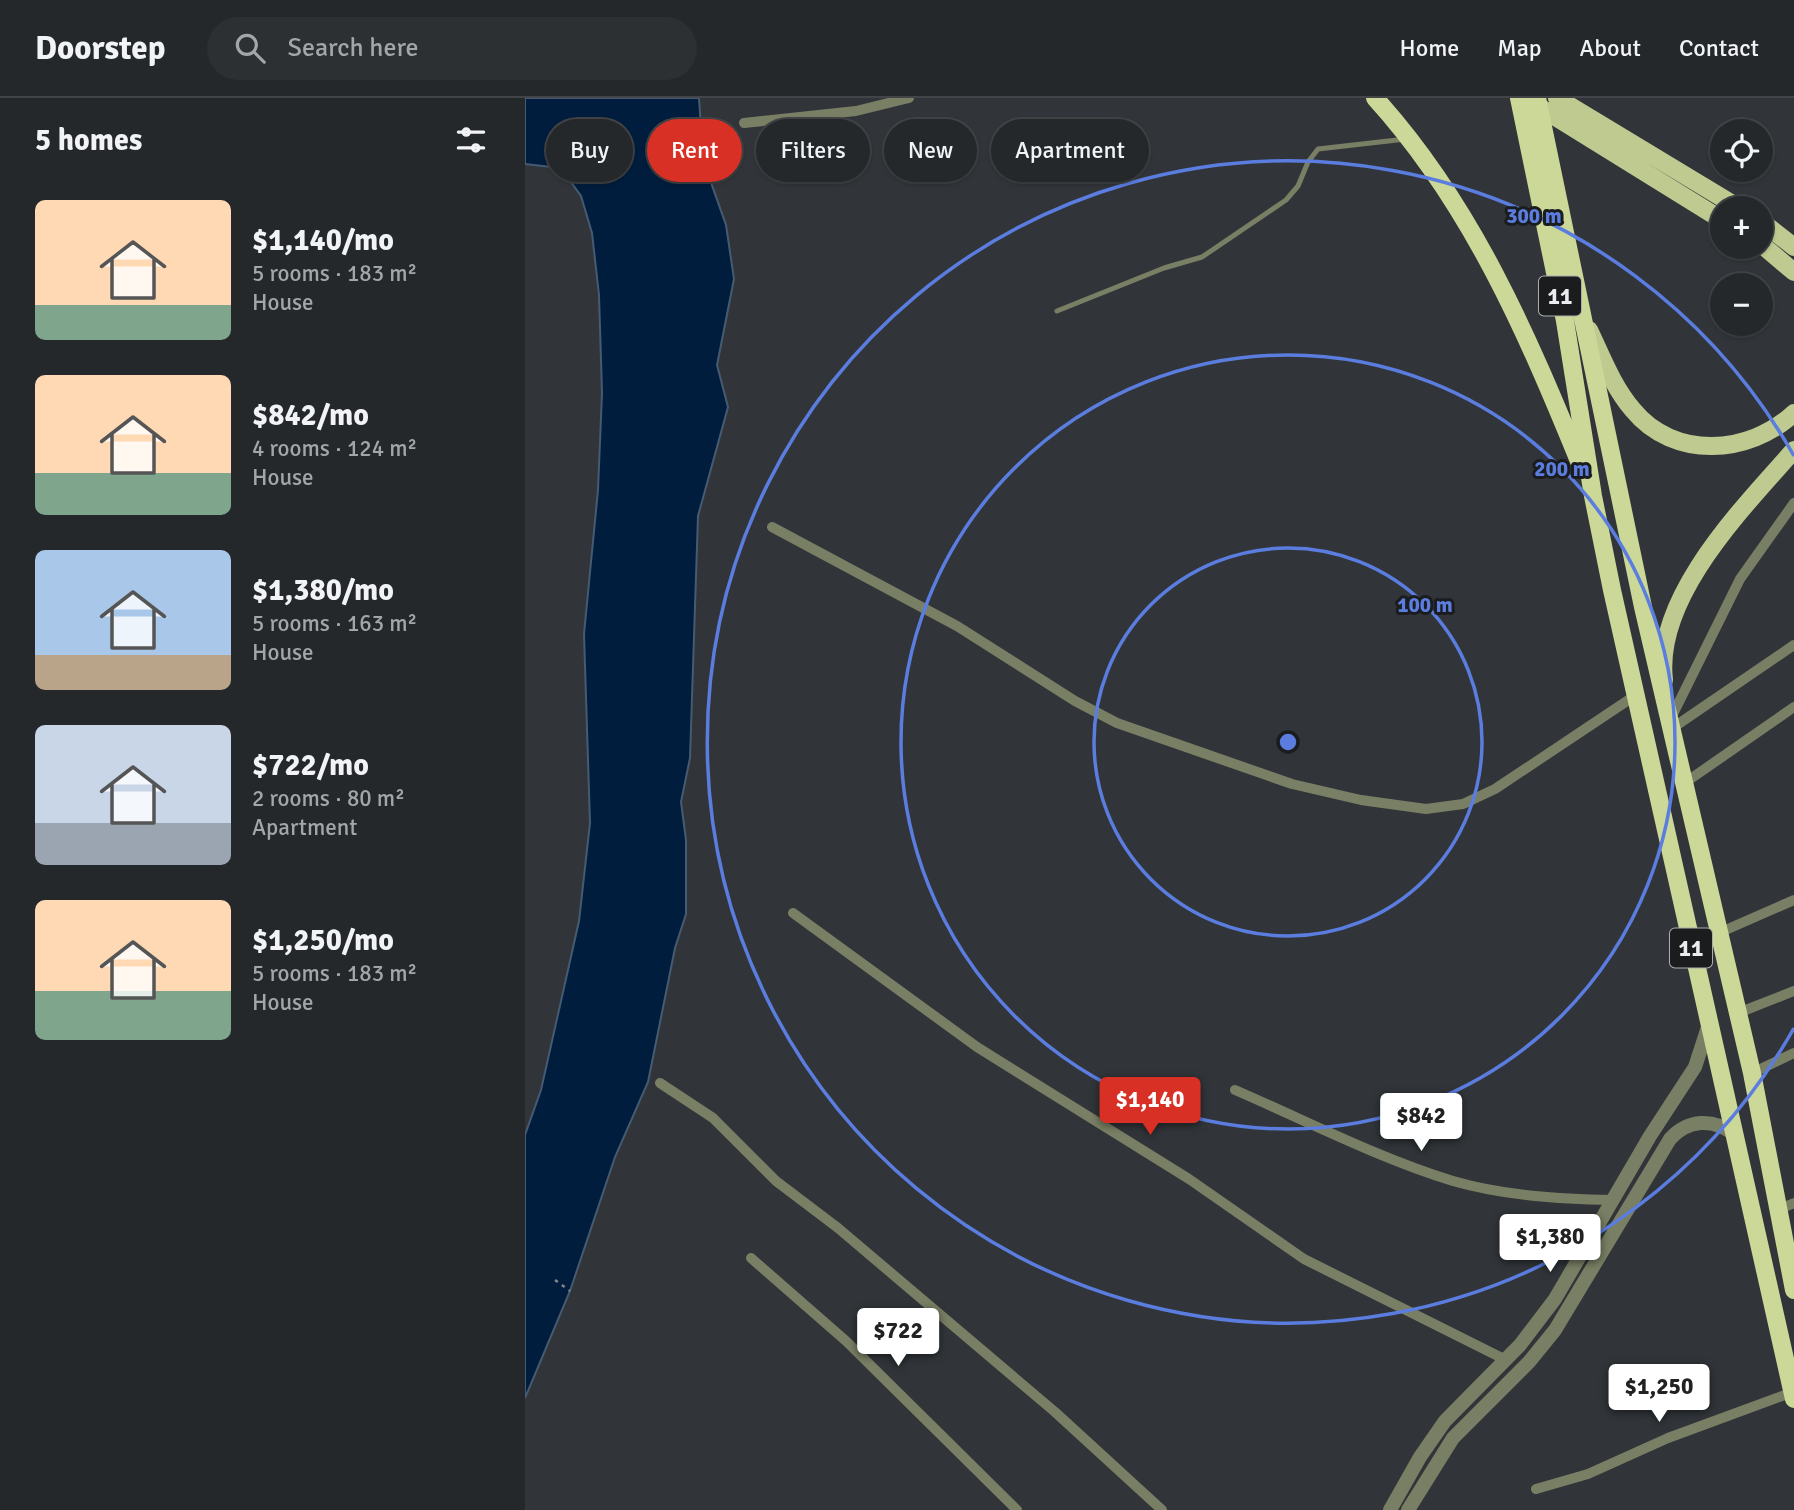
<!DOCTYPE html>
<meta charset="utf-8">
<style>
body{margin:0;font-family:Signika,sans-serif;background:#2d3033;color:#f1f3f6;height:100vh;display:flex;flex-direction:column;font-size:26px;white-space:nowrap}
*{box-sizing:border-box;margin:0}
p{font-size:23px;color:#a3a6a9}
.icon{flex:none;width:38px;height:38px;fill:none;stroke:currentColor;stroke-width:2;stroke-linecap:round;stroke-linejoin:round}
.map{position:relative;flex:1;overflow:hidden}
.drawer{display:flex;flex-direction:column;background:#25282b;width:525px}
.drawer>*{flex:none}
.guide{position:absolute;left:21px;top:21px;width:665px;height:63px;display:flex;gap:14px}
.fabs{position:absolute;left:1185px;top:21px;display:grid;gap:14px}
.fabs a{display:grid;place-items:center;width:63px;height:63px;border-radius:50%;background:#25282b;box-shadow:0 2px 5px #0004,0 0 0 2px #424447;font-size:35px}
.price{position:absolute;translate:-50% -60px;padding:0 16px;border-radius:7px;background:#fff;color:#222;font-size:23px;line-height:46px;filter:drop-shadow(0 2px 4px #0008)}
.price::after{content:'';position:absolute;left:50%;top:42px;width:21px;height:16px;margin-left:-10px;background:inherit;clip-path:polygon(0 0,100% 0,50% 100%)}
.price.current{background:#d93025;color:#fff}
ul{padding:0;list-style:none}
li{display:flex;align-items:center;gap:21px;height:175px;padding:0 35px}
li span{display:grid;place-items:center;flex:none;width:196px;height:140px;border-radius:10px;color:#555}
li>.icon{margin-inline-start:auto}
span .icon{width:84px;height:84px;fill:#fffc;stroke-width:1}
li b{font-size:30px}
h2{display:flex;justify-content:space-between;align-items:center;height:84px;padding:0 35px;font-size:30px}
.pill{padding:0 24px;border-radius:32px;background:#25282b;box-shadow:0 2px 5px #0004,0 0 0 2px #424447;font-size:24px;line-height:63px}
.pill.current{background:#d93025;color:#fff}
header{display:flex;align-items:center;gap:42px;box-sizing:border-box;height:98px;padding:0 35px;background:#25282b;border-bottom:2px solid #424447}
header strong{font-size:33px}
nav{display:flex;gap:38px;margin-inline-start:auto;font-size:24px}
.search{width:490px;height:63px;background:#2d3033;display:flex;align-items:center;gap:18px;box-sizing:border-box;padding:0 24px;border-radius:38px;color:#a3a6a9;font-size:26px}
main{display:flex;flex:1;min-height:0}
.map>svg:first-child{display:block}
.water{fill:#001d3d;stroke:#465b72;stroke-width:2}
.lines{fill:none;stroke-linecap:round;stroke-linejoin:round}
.path{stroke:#838689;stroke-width:2.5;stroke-dasharray:3.5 5;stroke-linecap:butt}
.service{stroke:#797f64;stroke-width:5}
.minor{stroke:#797f64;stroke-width:10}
.tertiary{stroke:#797f64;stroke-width:14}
.primary{stroke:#beca90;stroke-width:18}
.trunk{stroke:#ccd898;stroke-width:18}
.ring{fill:none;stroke:#5a7ddf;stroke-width:3.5}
.labels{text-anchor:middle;stroke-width:6;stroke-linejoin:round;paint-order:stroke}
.shield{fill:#1b1c1e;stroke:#acaeb0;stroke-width:2}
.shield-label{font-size:23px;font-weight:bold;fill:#eaecef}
.centre{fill:#5a7ddf;stroke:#1b1c1e;stroke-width:3.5}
.ring-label{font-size:21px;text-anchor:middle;font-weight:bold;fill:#5a7ddf;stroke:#1b1c1e;stroke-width:6;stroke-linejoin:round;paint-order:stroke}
</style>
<header>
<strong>Doorstep</strong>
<div class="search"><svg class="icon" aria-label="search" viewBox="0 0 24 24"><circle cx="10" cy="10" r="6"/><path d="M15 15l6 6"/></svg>Search here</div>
<nav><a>Home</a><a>Map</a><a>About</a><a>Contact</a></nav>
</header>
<main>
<section class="drawer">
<h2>5 homes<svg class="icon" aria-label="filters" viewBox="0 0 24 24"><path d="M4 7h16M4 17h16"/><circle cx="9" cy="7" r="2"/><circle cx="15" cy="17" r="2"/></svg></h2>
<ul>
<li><span style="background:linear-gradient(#ffd9b3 75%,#7fa58c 0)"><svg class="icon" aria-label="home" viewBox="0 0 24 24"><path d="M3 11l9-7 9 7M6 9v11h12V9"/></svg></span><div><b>$1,140/mo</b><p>5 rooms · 183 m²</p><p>House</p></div></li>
<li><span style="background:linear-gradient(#ffd9b3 70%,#7fa58c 0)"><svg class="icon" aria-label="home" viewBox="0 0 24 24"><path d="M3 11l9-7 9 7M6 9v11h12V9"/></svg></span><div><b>$842/mo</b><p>4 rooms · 124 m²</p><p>House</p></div></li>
<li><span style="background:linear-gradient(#a9c7e8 75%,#b9a48a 0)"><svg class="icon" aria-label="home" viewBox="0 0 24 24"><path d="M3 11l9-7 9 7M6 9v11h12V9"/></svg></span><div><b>$1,380/mo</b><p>5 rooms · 163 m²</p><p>House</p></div></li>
<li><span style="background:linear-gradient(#c9d6e8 70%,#9aa5b1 0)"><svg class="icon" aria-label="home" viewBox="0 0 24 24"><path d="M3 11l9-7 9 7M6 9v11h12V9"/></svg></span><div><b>$722/mo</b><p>2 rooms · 80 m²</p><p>Apartment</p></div></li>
<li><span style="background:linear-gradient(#ffd9b3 65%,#7fa58c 0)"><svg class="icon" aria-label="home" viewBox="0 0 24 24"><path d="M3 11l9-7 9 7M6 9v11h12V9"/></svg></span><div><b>$1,250/mo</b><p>5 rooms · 183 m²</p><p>House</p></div></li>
</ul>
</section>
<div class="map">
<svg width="1269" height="1412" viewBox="0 0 1269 1412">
<rect width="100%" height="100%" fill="#313539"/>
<path class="water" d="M0,0H174L178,62L201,127L209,181L192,267L203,309L173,418L165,660L156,704L161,742V816L150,850L123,984L90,1059L45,1193L0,1300V1037L16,992L54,823L65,725L59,536L73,392L77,295L74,197L67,135L56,98L43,80L26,69L0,66Z"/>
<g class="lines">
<path class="path" d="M30,1182L45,1193"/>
<path class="service" d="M532,213L639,170L677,159L761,102L773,88L783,64L793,51L881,41"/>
<path class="minor" d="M219,25L331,13L384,0
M247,429L432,528L550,603L592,625L767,686L836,702L901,711L938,706L970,691L1111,597
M1146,620L1215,481L1269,405
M1149,629L1269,547
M1161,684L1269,609
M268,815L452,949L664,1081L779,1161L981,1262
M1196,834L1269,802
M1213,915L1269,893
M1227,975L1269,955
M135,985L188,1020L251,1083L313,1130L530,1314L637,1412
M710,992C782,1023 853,1060 928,1083C980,1098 1035,1101 1088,1102
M1252,1112L1269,1105
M226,1160L321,1243L492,1412
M1011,1391L1063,1376L1143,1340L1268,1294"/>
<path class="tertiary" d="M865,1412L895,1359L920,1323L995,1247L1030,1201L1125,1038L1170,969L1183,929
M883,1412L928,1340L1004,1264L1030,1232L1145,1041C1163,1021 1188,1020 1209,1036"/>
<path class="primary" d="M1032,0L1214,110
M1003,2L1197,122
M1236,123L1269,149
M1236,146L1269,174
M1064,232C1077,259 1088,289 1108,312C1149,362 1224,357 1269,315
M1139,582C1129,499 1218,410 1269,352"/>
<path class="trunk" d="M850,0C947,107 1002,236 1056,368
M994,0L1040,223L1068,398L1087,492L1269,1301
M1012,0L1118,509L1227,975L1269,1192"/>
</g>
<g class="ring">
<circle cx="763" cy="644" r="194"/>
<circle cx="763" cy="644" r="387"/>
<path d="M1269 930A581 581 0 1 1 1269 358"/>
</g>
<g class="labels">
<g class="shield">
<rect x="1014" y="178.5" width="42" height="39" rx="5"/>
<rect x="1145" y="830.5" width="42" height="39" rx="5"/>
</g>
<g class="shield-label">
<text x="1035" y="206">11</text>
<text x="1166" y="858">11</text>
</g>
</g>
<circle cx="763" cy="644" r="10" class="centre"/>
<g class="ring-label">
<text x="1009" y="125">300 m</text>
<text x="1037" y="378">200 m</text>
<text x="900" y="514">100 m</text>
</g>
</svg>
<div class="fabs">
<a><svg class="icon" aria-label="locate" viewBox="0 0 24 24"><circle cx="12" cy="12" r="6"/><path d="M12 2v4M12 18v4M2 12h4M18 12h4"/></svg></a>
<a>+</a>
<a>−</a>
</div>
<b class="price current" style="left:625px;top:1039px">$1,140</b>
<b class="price" style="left:896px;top:1055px">$842</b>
<b class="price" style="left:1025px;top:1176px">$1,380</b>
<b class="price" style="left:373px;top:1270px">$722</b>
<b class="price" style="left:1134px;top:1326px">$1,250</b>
<div class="guide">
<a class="pill">Buy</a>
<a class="pill current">Rent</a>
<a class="pill">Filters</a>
<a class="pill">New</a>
<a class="pill">Apartment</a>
</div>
</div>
</main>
